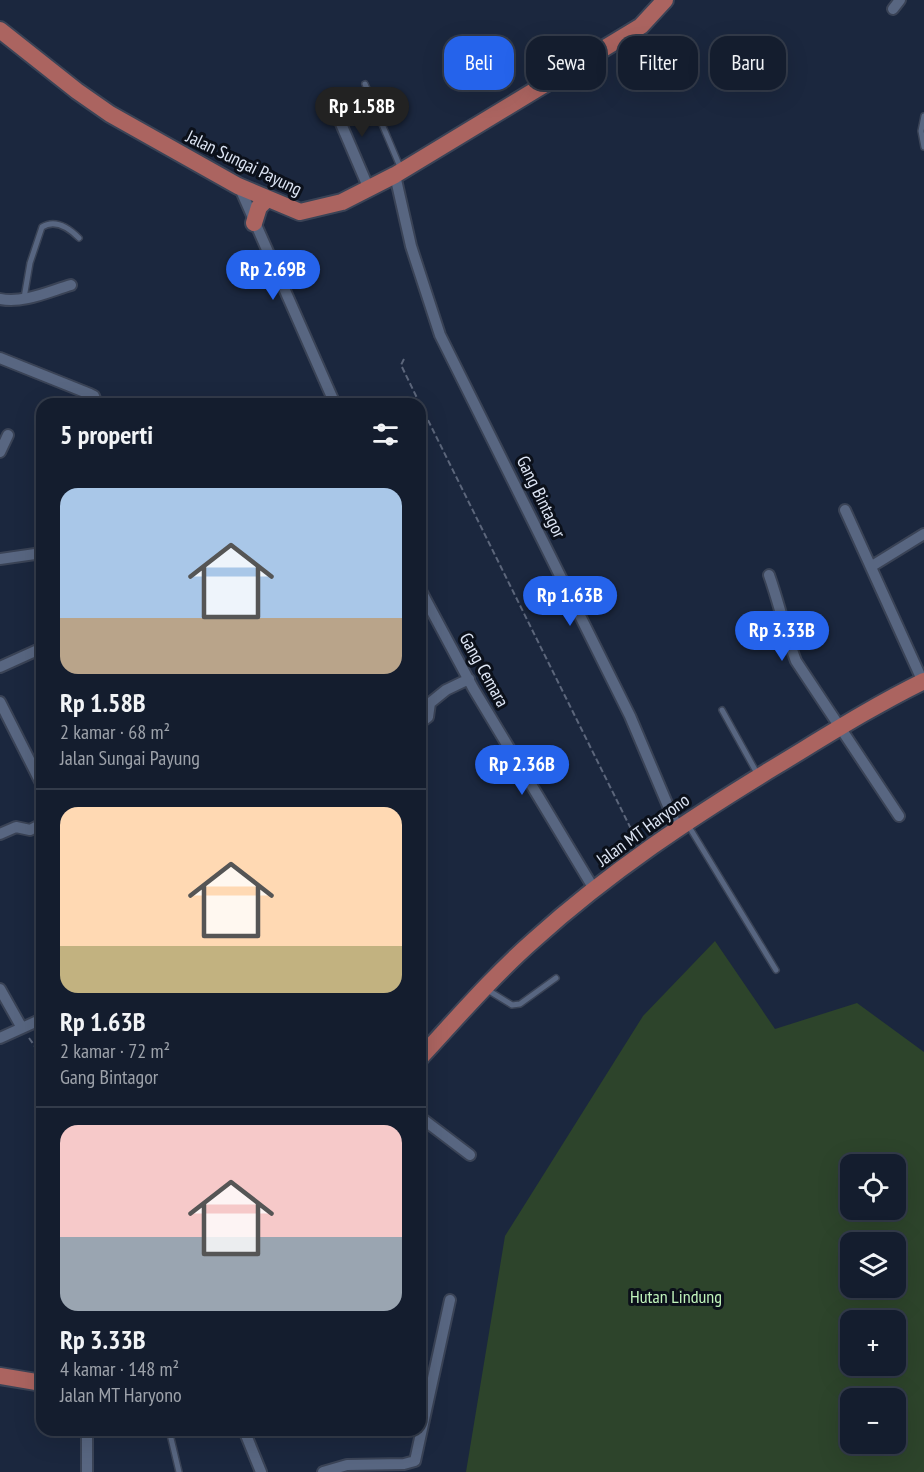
<!DOCTYPE html>
<html lang="id">
<meta charset="utf-8">
<style>
body{margin:0;font-family:"PT Sans Narrow",sans-serif;background:#212a3a;color:#f1f3f6;height:100vh;display:flex;flex-direction:column;font-size:22px;white-space:nowrap}
*{box-sizing:border-box;margin:0}
p{font-size:20px;color:#9da2aa}
.icon{flex:none;width:33px;height:33px;fill:none;stroke:currentColor;stroke-width:2;stroke-linecap:round;stroke-linejoin:round}
.map{position:relative;flex:1;overflow:hidden}
.sheet{position:absolute;left:36px;top:398px;width:390px;height:1038px;display:flex;flex-direction:column;background:#141d2e;border-radius:18px;box-shadow:0 6px 24px #0002,0 0 0 2px #333b4a}
.sheet>*{flex:none}
.hud{position:absolute;left:444px;top:36px;width:390px;height:54px;display:flex;gap:12px}
.buttons{position:absolute;left:840px;top:1154px;display:grid;gap:12px}
.buttons a{display:grid;place-items:center;width:66px;height:66px;border-radius:12px;background:#141d2e;box-shadow:0 6px 24px #0002,0 0 0 2px #333b4a;font-size:30px}
.price{position:absolute;translate:-50% -51px;padding:0 14px;border-radius:21px;background:#2563eb;color:#fff;font-size:20px;line-height:39px;filter:drop-shadow(0 2px 3px #0008)}
.price::after{content:'';position:absolute;left:50%;top:36px;width:18px;height:14px;margin-left:-9px;background:inherit;clip-path:polygon(0 0,100% 0,50% 100%)}
.price.active{background:#222;color:#fff}
ul{padding:0;list-style:none}
li{display:grid;align-content:center;gap:12px;height:318px;padding:0 24px}
li+li{border-top:2px solid #333b4a}
li span{display:grid;place-items:center;height:186px;border-radius:18px;color:#555}
li>.icon{margin-inline-start:auto}
span .icon{width:108px;height:108px;fill:#fffc;stroke-width:1}
li b{font-size:26px}
h2{display:flex;justify-content:space-between;align-items:center;height:72px;padding:0 24px;font-size:26px}
.tag{padding:0 21px;border-radius:18px;background:#141d2e;box-shadow:0 6px 24px #0002,0 0 0 2px #333b4a;font-size:21px;line-height:54px}
.tag.active{background:#2563eb;color:#fff}
.map>svg:first-child{display:block}
.green{fill:#2d442b;fill-rule:evenodd}
.lines{fill:none;stroke-linecap:round;stroke-linejoin:round}
.lane-casing{stroke:#3a4356;stroke-width:8}
.street-casing{stroke:#3a4356;stroke-width:14}
.primary-casing{stroke:#3a4356;stroke-width:20}
.path{stroke:#5c667b;stroke-width:2;stroke-dasharray:6 3;stroke-linecap:butt}
.lane{stroke:#586681;stroke-width:5}
.street{stroke:#586681;stroke-width:10}
.primary{stroke:#ab6460;stroke-width:16}
.labels{text-anchor:middle;stroke-width:6;stroke-linejoin:round;paint-order:stroke}
.street-label{font-size:18px;fill:#dee6f5;stroke:#0b101a}
.park-label{font-size:18px;fill:#c0f4bb;stroke:#0b101a}
</style>
<div class="map">
<svg width="924" height="1472" viewBox="0 0 924 1472">
<rect width="100%" height="100%" fill="#1b273e"/>
<path class="green" d="M715,941L775,1029L857,1003L924,1052V1472H466L505,1236L643,1016ZM850,1164H896V1209H850ZM850,1242H896V1287H850ZM850,1320H896V1365H850ZM850,1398H896V1443H850Z"/>
<g class="lines">
<defs>
<path id="lane" d="M365,84L401,169
M924,116L921,131L924,147
M24,298L30,263L42,227C55,219 69,228 79,238
M722,710L758,775
M688,825L776,970
M486,989L512,1005L520,1004L556,978
M169,1430L179,1472"/>
<path id="street" d="M893,9L900,0
M330,98L369,189
M395,175L411,246L440,335L630,716L677,827
M239,186L335,404
M0,299C23,304 50,291 71,285
M0,358L90,394L94,396L97,404
M0,452L8,435
M845,510L923,682
M0,559L42,553
M872,566L924,534
M769,575C779,603 785,632 796,661L899,816
M420,589L473,688L594,889
M0,667L42,648
M0,702L42,785
M420,723L428,717L430,703L446,690L469,679
M0,834L16,827L30,830L42,824
M0,989L22,1028
M0,1038L42,1019
M420,1117L470,1155
M244,1430L261,1472
M87,1472V1430
M323,1472L347,1465L404,1464L415,1461L450,1300"/>
<path id="primary" d="M0,30L77,91L110,114L238,186L300,212L342,202L395,175L641,26L665,0
M254,223L259,207L267,199
M420,1058C457,1018 493,976 534,940C609,872 692,817 778,765C826,736 873,706 924,681
M0,1376L42,1383"/>
</defs>
<use href="#lane" class="lane-casing"/>
<use href="#street" class="street-casing"/>
<use href="#primary" class="primary-casing"/>
<path class="path" d="M404,359L401,365L420,404
M420,404L637,841
M29,1038L42,1056"/>
<use href="#lane" class="lane"/>
<use href="#street" class="street"/>
<use href="#primary" class="primary"/>
</g>
<g class="labels">
<g class="street-label">
<text transform="translate(244 163) rotate(26)" y="6">Jalan Sungai Payung</text>
<text transform="translate(541 497) rotate(64)" y="6">Gang Bintagor</text>
<text transform="translate(484 670) rotate(61)" y="6">Gang Cemara</text>
<text transform="translate(643 830) rotate(-36)" y="6">Jalan MT Haryono</text>
</g>
<g class="park-label">
<text x="676" y="1303">Hutan Lindung</text>
</g>
</g>
</svg>
<div class="buttons">
<a><svg class="icon" aria-label="locate" viewBox="0 0 24 24"><circle cx="12" cy="12" r="6"/><path d="M12 2v4M12 18v4M2 12h4M18 12h4"/></svg></a>
<a><svg class="icon" aria-label="layers" viewBox="0 0 24 24"><path d="M12 4l9 5-9 5-9-5zM3 14l9 5 9-5"/></svg></a>
<a>+</a>
<a>−</a>
</div>
<b class="price active" style="left:362px;top:138px">Rp 1.58B</b>
<b class="price" style="left:273px;top:301px">Rp 2.69B</b>
<b class="price" style="left:570px;top:627px">Rp 1.63B</b>
<b class="price" style="left:782px;top:662px">Rp 3.33B</b>
<b class="price" style="left:522px;top:796px">Rp 2.36B</b>
<div class="hud">
<a class="tag active">Beli</a>
<a class="tag">Sewa</a>
<a class="tag">Filter</a>
<a class="tag">Baru</a>
</div>
<section class="sheet">
<h2>5 properti<svg class="icon" aria-label="filters" viewBox="0 0 24 24"><path d="M4 7h16M4 17h16"/><circle cx="9" cy="7" r="2"/><circle cx="15" cy="17" r="2"/></svg></h2>
<ul>
<li><span style="background:linear-gradient(#a9c7e8 70%,#b9a48a 0)"><svg class="icon" aria-label="home" viewBox="0 0 24 24"><path d="M3 11l9-7 9 7M6 9v11h12V9"/></svg></span><div><b>Rp 1.58B</b><p>2 kamar · 68 m²</p><p>Jalan Sungai Payung</p></div></li>
<li><span style="background:linear-gradient(#ffd9b3 75%,#c2b280 0)"><svg class="icon" aria-label="home" viewBox="0 0 24 24"><path d="M3 11l9-7 9 7M6 9v11h12V9"/></svg></span><div><b>Rp 1.63B</b><p>2 kamar · 72 m²</p><p>Gang Bintagor</p></div></li>
<li><span style="background:linear-gradient(#f6c9c9 60%,#9aa5b1 0)"><svg class="icon" aria-label="home" viewBox="0 0 24 24"><path d="M3 11l9-7 9 7M6 9v11h12V9"/></svg></span><div><b>Rp 3.33B</b><p>4 kamar · 148 m²</p><p>Jalan MT Haryono</p></div></li>
</ul>
</section>
</div>
